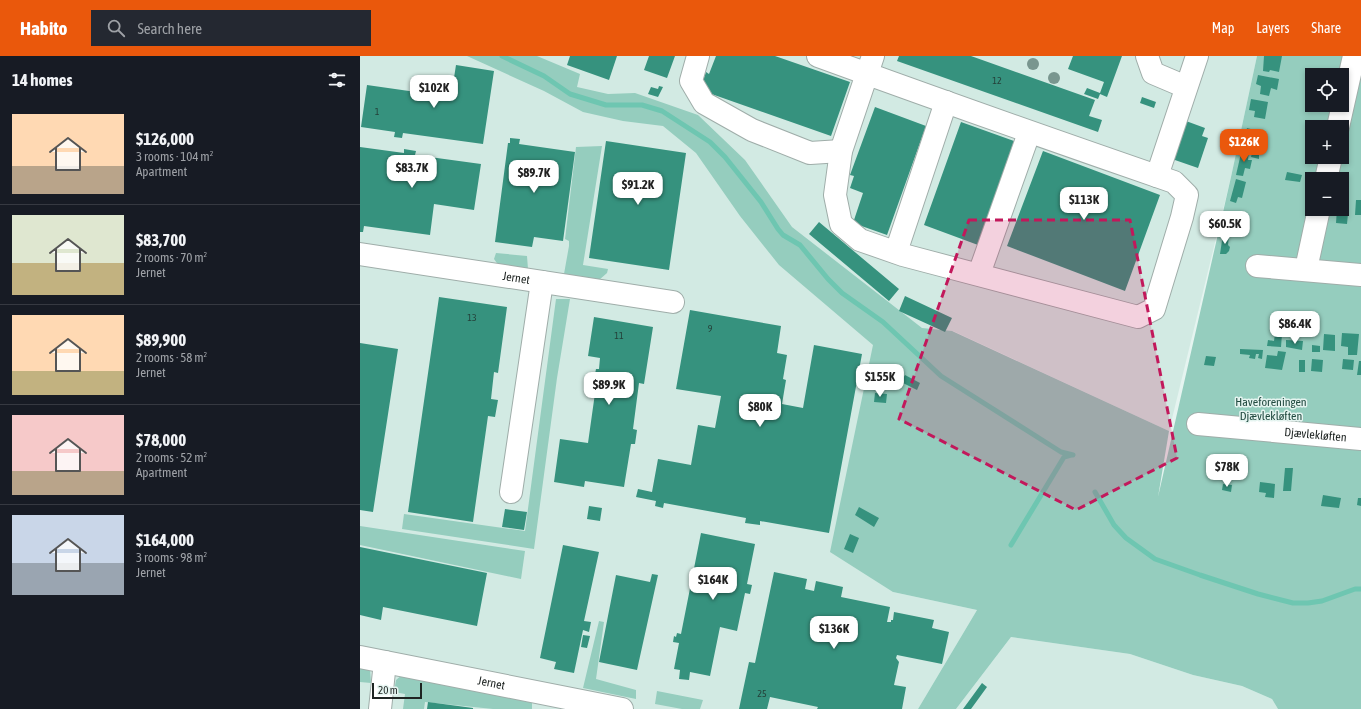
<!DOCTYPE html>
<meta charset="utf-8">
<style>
body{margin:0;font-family:"Asap Condensed",sans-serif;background:#242831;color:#f1f3f6;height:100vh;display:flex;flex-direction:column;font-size:15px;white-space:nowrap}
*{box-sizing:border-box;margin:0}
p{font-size:13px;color:#9ea1a6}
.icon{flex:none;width:22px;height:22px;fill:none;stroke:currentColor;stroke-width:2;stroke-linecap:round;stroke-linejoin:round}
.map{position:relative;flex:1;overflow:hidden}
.drawer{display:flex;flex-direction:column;background:#171b24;width:360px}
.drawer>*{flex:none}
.controls{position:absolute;left:945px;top:12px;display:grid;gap:8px}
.controls a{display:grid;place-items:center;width:44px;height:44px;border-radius:0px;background:#171b24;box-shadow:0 2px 6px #0003;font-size:20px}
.scale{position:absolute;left:12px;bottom:10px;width:50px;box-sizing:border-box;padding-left:4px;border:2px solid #1e2422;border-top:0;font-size:11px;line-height:14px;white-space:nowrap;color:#1e2422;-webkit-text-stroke:3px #e5f4f0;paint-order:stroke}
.price{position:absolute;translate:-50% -34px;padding:0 9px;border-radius:8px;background:#fff;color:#222;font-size:13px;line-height:26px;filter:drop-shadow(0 1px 2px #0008)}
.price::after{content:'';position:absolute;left:50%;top:24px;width:12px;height:9px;margin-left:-6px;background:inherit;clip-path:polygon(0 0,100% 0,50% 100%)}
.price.active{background:#ea580c;color:#fff}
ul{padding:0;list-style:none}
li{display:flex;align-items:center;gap:12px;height:100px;padding:0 12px}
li+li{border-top:1px solid #363941}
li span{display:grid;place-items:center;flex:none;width:112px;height:80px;border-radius:0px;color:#555}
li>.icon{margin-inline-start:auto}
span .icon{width:48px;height:48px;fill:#fffc;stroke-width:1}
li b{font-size:17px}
h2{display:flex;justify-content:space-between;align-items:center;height:48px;padding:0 12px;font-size:17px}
header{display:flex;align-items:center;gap:24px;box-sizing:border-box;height:56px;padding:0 20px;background:#ea580c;color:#fff}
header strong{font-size:19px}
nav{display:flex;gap:22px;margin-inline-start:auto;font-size:14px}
.search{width:280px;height:36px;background:#242831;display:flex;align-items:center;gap:10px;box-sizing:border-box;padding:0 14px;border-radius:0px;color:#9ea1a6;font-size:15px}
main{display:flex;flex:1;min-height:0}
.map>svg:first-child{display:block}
.built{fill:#d2eae3}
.green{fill:#95cdbe;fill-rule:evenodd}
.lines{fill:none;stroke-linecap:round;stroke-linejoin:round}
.stream{stroke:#6ec6b1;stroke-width:5}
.building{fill:#36927e}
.minor-casing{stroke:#9fada9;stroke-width:24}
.minor{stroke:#fff;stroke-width:22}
.tree{fill:#79968f}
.marked{fill:#c2185b;fill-opacity:0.2;stroke:#c2185b;stroke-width:3;stroke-dasharray:8 5;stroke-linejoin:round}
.labels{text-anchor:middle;stroke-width:3;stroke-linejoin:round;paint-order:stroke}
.number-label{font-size:10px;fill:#244039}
.street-label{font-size:12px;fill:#1e2422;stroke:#e5f4f0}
.park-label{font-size:12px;fill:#214a40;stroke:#e5f4f0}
</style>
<header>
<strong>Habito</strong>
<div class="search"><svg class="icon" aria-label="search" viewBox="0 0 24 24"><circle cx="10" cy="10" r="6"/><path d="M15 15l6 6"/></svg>Search here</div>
<nav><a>Map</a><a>Layers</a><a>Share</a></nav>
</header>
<main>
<section class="drawer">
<h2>14 homes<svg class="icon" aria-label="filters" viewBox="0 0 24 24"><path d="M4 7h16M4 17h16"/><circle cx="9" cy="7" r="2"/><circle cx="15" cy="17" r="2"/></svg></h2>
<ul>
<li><span style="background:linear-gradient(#ffd9b3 65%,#b9a48a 0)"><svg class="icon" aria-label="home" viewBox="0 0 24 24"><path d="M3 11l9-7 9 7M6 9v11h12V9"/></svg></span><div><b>$126,000</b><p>3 rooms · 104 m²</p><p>Apartment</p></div></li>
<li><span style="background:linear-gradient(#dfe7d0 60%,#c2b280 0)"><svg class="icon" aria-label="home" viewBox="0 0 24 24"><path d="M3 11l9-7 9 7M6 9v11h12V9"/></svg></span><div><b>$83,700</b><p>2 rooms · 70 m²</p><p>Jernet</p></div></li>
<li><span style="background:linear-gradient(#ffd9b3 70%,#c2b280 0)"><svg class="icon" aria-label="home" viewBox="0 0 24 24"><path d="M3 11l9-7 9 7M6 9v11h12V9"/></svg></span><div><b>$89,900</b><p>2 rooms · 58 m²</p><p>Jernet</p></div></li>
<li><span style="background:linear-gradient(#f6c9c9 70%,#b9a48a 0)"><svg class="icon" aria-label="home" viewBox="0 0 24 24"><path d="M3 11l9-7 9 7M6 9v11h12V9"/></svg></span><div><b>$78,000</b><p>2 rooms · 52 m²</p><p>Apartment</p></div></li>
<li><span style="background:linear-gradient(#c9d6e8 60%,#9aa5b1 0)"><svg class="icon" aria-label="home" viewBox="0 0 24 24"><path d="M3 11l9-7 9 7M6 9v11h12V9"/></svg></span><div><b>$164,000</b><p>3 rooms · 98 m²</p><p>Jernet</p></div></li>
</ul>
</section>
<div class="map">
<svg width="1001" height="653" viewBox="0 0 1001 653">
<rect width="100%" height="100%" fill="#e5f4f0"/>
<path class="built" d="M0,0H897L871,121L809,375L593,275L533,536L617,554L558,653H0Z
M651,581L770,598L833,619L882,630L912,643L918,653H596Z"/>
<path class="green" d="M107,0H177L220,18L217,31L248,38L275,37L338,59L385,104L432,171L562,272L592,275L809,375L798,441L871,121L897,0H1001V653H918L912,643L882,630L833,619L770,598L651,581L596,653H558L617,554L533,536L470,496L513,289L419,209L380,160L336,97L303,70L263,65L223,56L184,35ZM952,19H982V49H952ZM952,71H982V101H952ZM952,123H982V153H952Z
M242,90L223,209L248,213L247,217L239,224L204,218L209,190V185L205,183L216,91Z
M136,197L167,200L168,213L139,210L134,203Z
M196,243H210L197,322L174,493L42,473L44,458L165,475Z
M0,470L165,495L161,523L0,489Z
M239,565L244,566L236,623L276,634V643L223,632Z
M0,611L10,613L11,627L0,626Z
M43,618L172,644V653H133L65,646L64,653H43L45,638L34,636L36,624Z
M297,635L343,644L340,653H322L295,648Z"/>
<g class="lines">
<path class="stream" d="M142,0L184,20L210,38L246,49H282L302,55L350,86L365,101L401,146L418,173L423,179L440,189L468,223L482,237L523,266L581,320L701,396L713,399
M735,436L754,469L766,482L795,503L840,519L898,538L933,547H948L962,545L995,533H1001
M651,489L704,401L711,399"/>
</g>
<path class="building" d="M210,0H257L249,24L207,9Z
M289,0H315L307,22L284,14Z
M356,0H415L490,26L471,80L343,35L341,30L346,16L349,18Z
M539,0H611L735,44L729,60L742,64L738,76L537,5Z
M713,0H762L747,41L740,38L738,43L724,38L727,32L740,37L744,26L708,13Z
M904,0H922L919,16L910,14L909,16L903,15Z
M96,9L134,15L123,88L43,77L42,82L34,81L35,76L1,71L7,29L91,41Z
M898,19L919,23L917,34L911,32L909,40L900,38L901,30L896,28Z
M299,30L303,31L298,41L288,38L291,31L298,33Z
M782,41L796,46L794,52L780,47Z
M891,43L908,46L905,63L894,61L895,55L889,54Z
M515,51L566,70L527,179L493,167L503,137L490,132L494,120L490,119Z
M826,65L845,72L842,80L848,82L838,112L812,103Z
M601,66L654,85L618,189L564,169Z
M887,72L898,75L893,91L887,89L886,93L882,92Z
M150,82L160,83L159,88L215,96L203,185L174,181L172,191L135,186L148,87H150Z
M246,85L326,97L309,214L229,202Z
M0,91L44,97V93L56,95L55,99L121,108L114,154L74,148L70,179L4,170L3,176H0Z
M882,93L889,95L888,104H892L890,113L885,112L883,120L876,119Z
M683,95L800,139L765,235L647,190Z
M892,97L899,98V103L891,101Z
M927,116L942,119L940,126L925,124Z
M876,123L886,126L882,142L878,141L876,147L870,145Z
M996,144H1001V159H995Z
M982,147L989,148L987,168L976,167L977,153H982Z
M459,166L539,233L529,245L449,178Z
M863,178L869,179L868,189L870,191L869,195L866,198H860Z
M545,240L592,262L585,276L539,255Z
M79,241L147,251L138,317L134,316L131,343L138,344L135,361L128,360L113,466L48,456Z
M330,254L421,270L417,297L427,299L423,323L426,324L422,348L443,352L454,289L502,298L469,477L400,465V469L385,467L386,462L304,447L303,452L295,450L296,445L276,441L278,433L292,436L298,403L331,409L338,369L355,372L361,340L316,333Z
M234,261L293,271L284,328L279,327L273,373L277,374L275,388H271L264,431L225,425L224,431L194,426L200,383L228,387L237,323H234L236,313H239L240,302L228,300Z
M915,277L922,278L921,291L907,290L908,284L914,285Z
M982,277L999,278L997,299H988V291L981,290Z
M964,278L975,279V295L963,294Z
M926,284L943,285L942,294L926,291Z
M0,287L38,293L13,456L0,454Z
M952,289L960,290V296H952Z
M880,293L903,294L902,303L898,302L899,298H896L895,303L889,302L890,299L880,298Z
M918,295L926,296L922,314L905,312L907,299L917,300Z
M846,300L856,301L854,310L844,309Z
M952,303L963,304L962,316L951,315Z
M983,303L994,304L993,314L982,313Z
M939,304H945V316H939Z
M999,305H1001V319H997Z
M545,319L560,327L557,334L541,326Z
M515,337L527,338L526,347L514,346Z
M852,403L873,404L872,420H865V422L857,421L855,414H851Z
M925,412H933L931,435H923Z
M900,426L915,428L914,442L905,441L906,437L899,436Z
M863,428L872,429L871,436L862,434Z
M963,439L981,442L979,452L961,450Z
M998,442H1001V450L997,449Z
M229,450L242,452L240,465L227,463Z
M499,451L519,462L514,471L495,459Z
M145,453L167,456L164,474L142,471Z
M341,477L395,488L387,528L392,529L390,538L385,537L377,575L360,571L350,620L330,616L329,624L319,623L320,614L314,613L319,587L313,586L314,580L316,581L317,577L321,578Z
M490,478L499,482L493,497L484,493Z
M203,489L239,496L224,565L231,566L229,576L223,574L214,617L194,613L196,606L180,602Z
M0,491L127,517L117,570L23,551L21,564L0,559Z
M414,516L447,523L445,533L454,535L456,525L483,531L481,541L530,551L527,566H531V564H533L534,556L574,564L572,572L589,576L582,608L537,599L536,602L539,606L534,629L546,631L542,653H457L458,651L410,641L407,653H379L389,606L395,607Z
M292,518L298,519L277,614L239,606L256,519L290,526Z
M223,579L230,580L227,592L221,591Z
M622,627L627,631L611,653H603Z
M68,646L113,652V653H67Z"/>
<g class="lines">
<defs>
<g id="minor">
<path d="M338,0L331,25L344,47L392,74L450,97L481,95"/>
<path d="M458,0C576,43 695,85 814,126L827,139L822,161L794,253L778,261L543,199L500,184L481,168L475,139L481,95L513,0"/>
<path d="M787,0L793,17L826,31"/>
<path d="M978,71L994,0"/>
<path d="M797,120L837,0"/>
<path d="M966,123L971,101"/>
<path d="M536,196L586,46"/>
<path id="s1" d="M0,198L313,246"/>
<path d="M897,210L1001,219"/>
<path d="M946,213L959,153"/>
<path d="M619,218L669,77"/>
<path id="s2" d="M838,368L1001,383"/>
<path d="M151,436L182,226"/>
<path id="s3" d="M0,601L262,653"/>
<path d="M20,653L25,606"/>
</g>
</defs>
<use href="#minor" class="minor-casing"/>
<use href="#minor" class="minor"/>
</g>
<g class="tree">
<circle cx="673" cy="8" r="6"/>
<circle cx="694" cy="22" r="6"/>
</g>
<path class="marked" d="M609,164H770L817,402L716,454L539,363Z"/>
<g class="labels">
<g class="number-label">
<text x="637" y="28">12</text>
<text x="17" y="59">1</text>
<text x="112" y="265">13</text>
<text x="350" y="276">9</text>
<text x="259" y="283">11</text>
<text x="402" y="641">25</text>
</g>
<g class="street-label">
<text dy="4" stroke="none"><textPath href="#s1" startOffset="158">Jernet</textPath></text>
<text dy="4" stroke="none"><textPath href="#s2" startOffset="118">Djævlekløften</textPath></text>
<text dy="4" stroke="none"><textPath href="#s3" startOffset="134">Jernet</textPath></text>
</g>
<g class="park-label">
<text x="911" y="350">Haveforeningen<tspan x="911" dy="14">Djævlekløften</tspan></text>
</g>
</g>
</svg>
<div class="controls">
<a><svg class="icon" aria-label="locate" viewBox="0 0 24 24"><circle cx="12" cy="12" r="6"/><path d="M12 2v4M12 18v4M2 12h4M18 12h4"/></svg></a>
<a>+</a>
<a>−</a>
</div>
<div class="scale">20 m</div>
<b class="price" style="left:74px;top:53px">$102K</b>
<b class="price active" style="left:884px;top:107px">$126K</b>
<b class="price" style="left:52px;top:133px">$83.7K</b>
<b class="price" style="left:174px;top:138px">$89.7K</b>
<b class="price" style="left:278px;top:150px">$91.2K</b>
<b class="price" style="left:724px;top:165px">$113K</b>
<b class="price" style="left:865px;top:189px">$60.5K</b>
<b class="price" style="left:935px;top:289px">$86.4K</b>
<b class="price" style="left:520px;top:342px">$155K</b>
<b class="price" style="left:249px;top:350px">$89.9K</b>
<b class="price" style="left:400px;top:372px">$80K</b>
<b class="price" style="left:867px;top:432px">$78K</b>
<b class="price" style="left:353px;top:545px">$164K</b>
<b class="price" style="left:474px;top:594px">$136K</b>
</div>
</main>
